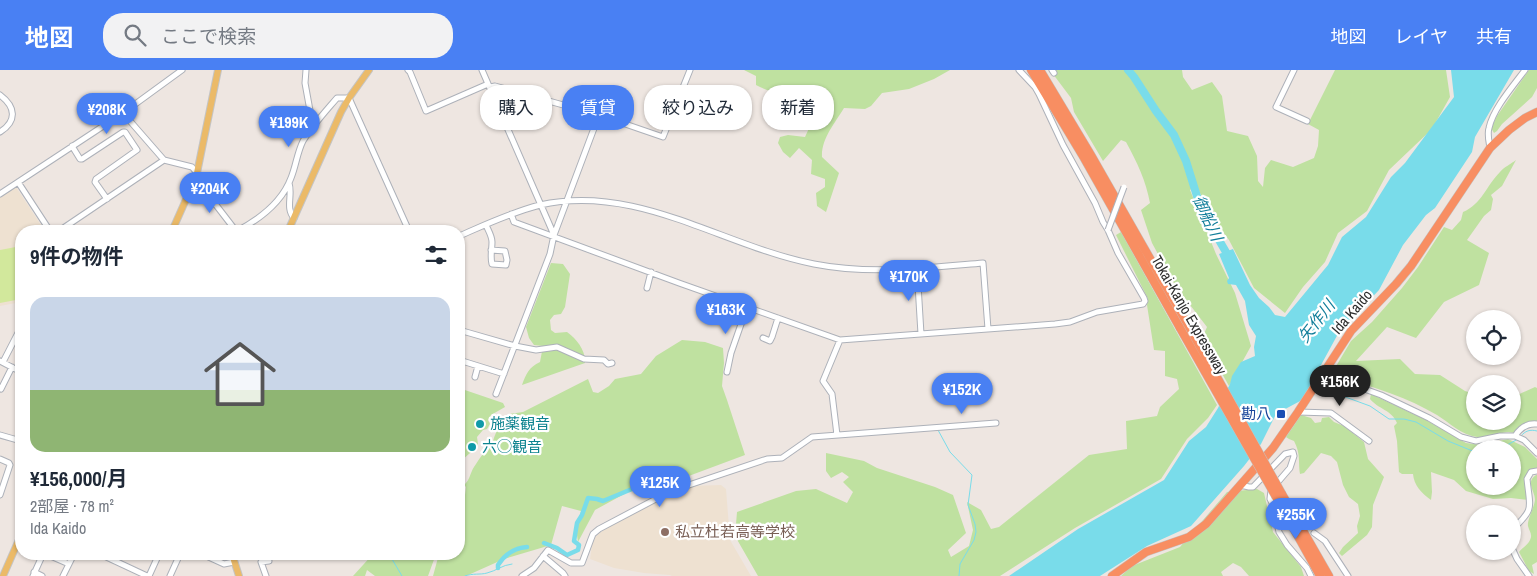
<!DOCTYPE html>
<html lang="ja">
<meta charset="utf-8">
<style>
body{margin:0;font-family:"Archivo Narrow","Noto Sans JP",sans-serif;background:#f2f2f3;color:#1f2937;height:100vh;display:flex;flex-direction:column;font-size:19px;white-space:nowrap}
*{box-sizing:border-box;margin:0}
p{font-size:16px;color:#747a83}
.icon{flex:none;width:28px;height:28px;fill:none;stroke:currentColor;stroke-width:2;stroke-linecap:round;stroke-linejoin:round}
.map{position:relative;flex:1;overflow:hidden}
.panel{position:absolute;left:15px;top:155px;width:450px;height:335px;display:flex;flex-direction:column;background:#fff;border-radius:20px;box-shadow:0 1px 4px #0004}
.panel>*{flex:none}
.top-card{position:absolute;left:480px;top:15px;width:475px;height:45px;display:flex;gap:10px}
.buttons{position:absolute;left:1466px;top:240px;display:grid;gap:10px}
.buttons a{display:grid;place-items:center;width:55px;height:55px;border-radius:50%;background:#fff;box-shadow:0 1px 4px #0004;font-size:25px}
.price{position:absolute;translate:-50% -42px;padding:0 11px;border-radius:18px;background:#4980f3;color:#fff;font-size:16px;line-height:32px;filter:drop-shadow(0 1px 2px #0008)}
.price::after{content:'';position:absolute;left:50%;top:30px;width:15px;height:11px;margin-left:-8px;background:inherit;clip-path:polygon(0 0,100% 0,50% 100%)}
.price.current{background:#222;color:#fff}
ul{padding:0;list-style:none}
li{display:grid;align-content:center;gap:10px;height:265px;padding:0 15px}
li+li{border-top:1px solid #e0e1e3}
li span{display:grid;place-items:center;height:155px;border-radius:15px;color:#555}
li>.icon{margin-inline-start:auto}
span .icon{width:90px;height:90px;fill:#fffc;stroke-width:1}
li b{font-size:21px}
h2{display:flex;justify-content:space-between;align-items:center;height:60px;padding:0 15px;font-size:21px}
.tag{padding:0 18px;border-radius:20px;background:#fff;box-shadow:0 1px 4px #0004;font-size:18px;line-height:45px}
.tag.current{background:#4980f3;color:#fff}
header{display:flex;align-items:center;gap:30px;box-sizing:border-box;height:70px;padding:0 25px;background:#4980f3;color:#fff}
header strong{font-size:24px}
nav{display:flex;gap:28px;margin-inline-start:auto;font-size:18px}
.search{width:350px;height:45px;background:#f2f2f3;display:flex;align-items:center;gap:12px;box-sizing:border-box;padding:0 18px;border-radius:20px;color:#747a83;font-size:19px}
.map>svg:first-child{display:block}
.education{fill:#eee1d1}
.green{fill:#bfe1a0;fill-rule:evenodd}
.pitch{fill:#d2e89c}
.water{fill:#79dcea}
.lines{fill:none;stroke-linecap:round;stroke-linejoin:round}
.stream{stroke:#79dcea;stroke-width:1}
.canal{stroke:#79dcea;stroke-width:4.5}
.river{stroke:#79dcea;stroke-width:8}
.minor-casing{stroke:#adb1b9;stroke-width:7}
.major-casing{stroke:#c4c4c4;stroke-width:8}
.highway-casing{stroke:#c4c4c4;stroke-width:9}
.minor{stroke:#fff;stroke-width:5}
.major{stroke:#ebba68;stroke-width:6}
.highway{stroke:#f88e62;stroke-width:8}
.minor-bridge-casing{stroke:#adb1b9;stroke-width:7;stroke-linecap:butt}
.highway-bridge-casing{stroke:#c4c4c4;stroke-width:9;stroke-linecap:butt}
.minor-bridge{stroke:#fff;stroke-width:5}
.highway-bridge{stroke:#f88e62;stroke-width:8}
.transit-dot{fill:#1a4fb4;stroke:#fff;stroke-width:2}
.culture-dot{fill:#0f9aa8;stroke:#fff;stroke-width:2}
.education-dot{fill:#8d6e63;stroke:#fff;stroke-width:2}
.labels{text-anchor:middle;stroke-width:4.5;stroke-linejoin:round;paint-order:stroke}
.street-label{font-size:15px;fill:#2d2d2d;stroke:#fff}
.transit-label{font-size:15px;fill:#164399;stroke:#fff;text-anchor:end}
.culture-label{font-size:15px;fill:#0d838f;stroke:#fff;text-anchor:start}
.education-label{font-size:15px;fill:#785e54;stroke:#fff;text-anchor:start}
.water-label{font-size:16px;font-style:italic;fill:#137f9b;stroke:#fff}
</style>
<header>
<strong>地図</strong>
<div class="search"><svg class="icon" aria-label="search" viewBox="0 0 24 24"><circle cx="10" cy="10" r="6"/><path d="M15 15l6 6"/></svg>ここで検索</div>
<nav><a>地図</a><a>レイヤ</a><a>共有</a></nav>
</header>
<div class="map">
<svg width="1537" height="506" viewBox="0 0 1537 506">
<rect width="100%" height="100%" fill="#eee6e1"/>
<path class="education" d="M16,117L45,161H21V232L0,236V127Z
M721,415L726,419L730,470L751,506H672L670,505L644,503L614,498L590,489L593,468L609,456L668,424L691,416Z"/>
<path class="green" d="M744,0H950L934,9L909,19L882,23L871,36L865,39L844,38C835,53 821,69 822,87L839,103L826,142L817,136L816,123L825,117V109L811,104L812,90L799,78L790,88L783,82L778,73L780,67L788,65L805,67L821,32L819,29C797,27 776,26 756,15V6Z
M1050,0H1182L1183,7L1192,20L1212,12L1222,26L1227,61L1248,66L1257,86L1258,111L1263,117L1265,98L1271,90L1293,97L1314,88L1318,76L1319,60L1308,54L1335,0H1446L1450,27L1432,59L1389,100L1367,141L1338,163L1325,192L1303,217L1285,243L1254,218L1229,170L1212,147L1196,115L1190,120L1216,184L1235,223L1251,276L1229,316L1202,268L1207,257L1177,218L1171,208L1152,173L1141,140L1150,133C1146,111 1137,92 1126,72L1121,70L1103,91L1074,42L1071,28Z
M1529,0H1537V18L1532,27L1502,54L1497,61L1494,63L1491,58L1497,46Z
M1516,90L1502,116L1491,125L1493,129L1491,140L1484,146L1467,170L1489,183L1479,215L1444,232L1416,268L1387,257L1356,291L1400,289L1415,304L1440,305L1465,321L1475,324V351H1512L1513,327L1535,317L1537,318V356C1529,356 1523,362 1515,363C1513,363 1510,362 1508,362C1498,363 1487,368 1477,367C1461,365 1450,353 1437,345C1408,328 1376,317 1343,309L1341,306L1332,303L1351,271L1372,252L1402,218L1418,197L1444,157L1452,160L1461,150L1463,142C1482,134 1486,116 1500,102C1504,97 1511,94 1516,90Z
M1121,162L1217,335L1208,348L1187,369L1161,409L1075,458L1000,506H758L735,466L737,442L796,421L816,419L847,433L853,422L843,412L849,407L842,402L831,408L826,401V383L864,391L877,398L935,417L953,425L966,463L948,480L951,487L969,476L973,460L967,432L981,440L991,459L999,457L1089,385L1127,379L1126,351L1157,346L1160,337L1179,319L1177,309L1165,306V281L1154,280L1147,235L1148,229L1116,165Z
M551,193L563,194L570,204L565,237L561,244L554,245L550,250L551,260L555,263L567,262C577,269 586,281 585,293L522,315C526,304 529,297 540,292L543,276L534,275L529,268L526,257Z
M682,270L705,272L723,278L724,293L722,316L727,330L745,385L678,410L648,411L595,440L578,472L576,458L581,441L562,436L551,475L504,489L466,506H433L439,484H459V429L465,425L466,417L464,415C470,410 470,403 474,397C479,390 484,380 492,376C494,363 501,353 509,344L523,342L588,309L593,322L598,323L609,316L615,309L641,304L656,286Z
M459,318L503,333L505,337L491,345L488,350L490,354L487,359L483,360L477,367L478,374C472,384 463,386 459,396Z
M1371,324L1426,350L1466,373L1481,375L1508,369L1525,377L1537,389V399L1528,401C1523,411 1525,419 1528,430L1511,428L1493,429L1466,421L1454,410L1431,402L1432,422L1431,430C1421,423 1414,415 1413,404H1402L1399,402L1397,371L1394,356L1397,353C1392,340 1378,339 1370,329ZM1475,379H1512V416H1475Z
M1301,345L1311,348L1315,353L1321,352L1322,348L1329,347L1334,352L1344,356L1364,372L1368,389L1384,407L1373,435L1372,457L1367,465L1342,486L1339,483L1343,477L1358,463L1357,456L1360,446L1358,434L1349,427L1343,415L1337,392L1331,386L1321,383L1304,403L1300,404C1298,390 1301,385 1294,371L1289,369L1286,367Z
M1536,405H1537V492L1532,495L1534,504L1529,501L1519,482C1522,478 1528,475 1530,470C1533,464 1529,461 1528,456C1527,450 1534,438 1535,430C1535,421 1525,412 1536,405Z
M1257,419L1264,423L1273,462L1301,497L1304,506H1249L1241,497L1233,493L1221,502L1223,506H1121L1132,496L1180,477L1227,422Z
M373,484H436L428,506H375L367,500L365,506H353Z"/>
<path class="pitch" d="M21,176V229L0,233V180Z"/>
<path class="water" d="M1451,0H1514L1475,67L1472,82L1435,138L1426,145L1403,175L1379,220L1339,262L1302,330L1276,344L1261,374L1244,396L1191,456L1147,476L1100,506H1009L1078,459L1164,410L1189,371L1206,357L1218,338L1230,314L1232,306L1241,292L1255,286L1254,277L1256,266L1249,255L1245,231L1236,215L1228,214L1227,211L1229,208L1219,184L1233,179L1250,215L1259,228L1269,237L1275,245L1285,247L1328,195L1342,167L1366,147L1391,107L1405,93L1454,27Z"/>
<g class="lines">
<path class="stream" d="M1318,317L1370,336L1389,349H1404L1416,352L1448,371L1475,382
M938,360L950,382L972,405L968,435L975,454L976,462L974,470L960,494L959,506
M1521,366C1525,361 1530,359 1537,361
M1500,379L1518,369
M389,484L402,506
M465,506C473,503 480,505 487,503C496,501 502,495 512,494"/>
<path class="canal" d="M544,473L557,478L567,485L578,480L579,475L574,471L577,453L582,445L588,428L597,429L603,431L632,419L643,411L649,410
M498,498V495C505,484 515,478 527,477"/>
<path class="river" d="M1128,0L1134,7L1156,41L1174,65L1186,91L1201,139L1230,189"/>
<defs>
<path id="minor" d="M306,0L305,13L313,57
M408,0L410,2L426,41L488,14
M482,0L554,165L550,184L496,324
M1052,0L1054,3
M1294,0L1276,37L1307,51
M490,17L495,16L599,45L663,67L690,0
M0,25C16,37 17,51 0,62
M123,43L164,90L192,97L197,103
M72,76L80,89H82L123,62H125L137,80L96,109L95,112L107,129
M1490,78C1489,71 1487,64 1489,58C1493,39 1513,16 1525,0
M18,112L50,161
M289,113C293,125 285,138 294,148
M192,116L206,122L236,161
M0,124L123,43L182,0
M511,144L514,152L679,213L840,270L1055,254L1070,252L1097,242L1143,234L1145,231L1144,228L1118,183L1108,160L1103,152L1095,133L1063,75L1039,24L1035,17L1019,0
M486,155C488,160 492,166 492,172C492,179 490,187 492,194L506,195L507,190L505,181L491,180
M59,161L164,90
M237,161C258,150 282,132 291,108C296,96 297,83 303,71C312,56 325,42 337,28H349L409,161
M554,165L599,45
M459,166C485,155 512,142 540,135C637,113 722,176 814,194C870,205 926,198 983,193L988,259
M917,198L921,264
M647,218L651,202
M459,260L515,276L536,280L557,277L584,289L604,290L608,294L612,293
M763,268L770,271L772,267L778,248
M459,290L504,304
M0,291L21,302
M3,292L21,257
M727,302L731,283L747,237
M475,307L478,296
M1319,310L1359,317L1381,325L1429,348L1461,367L1476,371L1500,366H1515L1524,370L1537,383
M0,318L1,319L12,297
M1298,342L1331,343L1369,371
M0,365L21,371
M837,365L832,324L823,311L840,270
M1515,366C1520,358 1527,353 1537,354
M0,389L9,393L10,395L0,425
M1240,415L1249,417H1253L1285,384L1293,382L1294,386L1290,398L1271,420L1270,429L1273,435L1279,462L1287,475L1307,498L1311,506
M1512,460C1535,438 1530,439 1527,409L1531,402L1537,401
M1314,463L1325,471L1348,506
M1512,478L1517,489L1529,506
M46,484L69,494
M100,484L147,506
M202,484L224,494L234,492
M543,486L563,503L565,506
M34,502L42,506
M33,506L43,484
M63,506L74,484
M149,506L159,484
M170,506L180,484
M266,506L261,492L269,491
M522,506L534,498L548,480L571,493H582L591,469L593,464L599,459L671,421L767,389L782,388L812,367L996,353"/>
<path id="major" d="M172,161L192,116L197,103L218,0
M288,161L341,42L349,28L369,0
M232,484L239,506
M3,506L21,465"/>
<path id="highway" d="M1031,0L1084,88L1180,258
M1040,0L1091,85L1188,255
M1282,424L1329,506
M1276,427L1320,506
M1112,506L1146,482L1189,467L1206,454L1273,378L1298,342L1351,261L1396,214L1411,196L1490,78L1509,60L1525,48L1537,42"/>
</defs>
<use href="#minor" class="minor-casing"/>
<use href="#major" class="major-casing"/>
<use href="#highway" class="highway-casing"/>
<use href="#minor" class="minor"/>
<use href="#major" class="major"/>
<use href="#highway" class="highway"/>
<defs>
<path id="minor-bridge" d="M1108,160L1124,117"/>
<path id="highway-bridge" d="M1188,255L1282,424
M1180,258L1276,427"/>
</defs>
<use href="#minor-bridge" class="minor-bridge-casing"/>
<use href="#highway-bridge" class="highway-bridge-casing"/>
<use href="#minor-bridge" class="minor-bridge"/>
<use href="#highway-bridge" class="highway-bridge"/>
</g>
<rect class="transit-dot" x="1276" y="339" width="10" height="10" rx="2.5"/>
<g class="culture-dot">
<circle cx="480" cy="354" r="5"/>
<circle cx="472" cy="377" r="5"/>
</g>
<circle class="education-dot" cx="665" cy="462" r="5"/>
<g class="labels">
<g class="street-label">
<text transform="translate(1352 242) rotate(-49)" y="5">Ida Kaido</text>
<text transform="translate(1189 245) rotate(60)" y="5">Tokai-Kanjo Expressway</text>
</g>
<g class="transit-label">
<text x="1271" y="349">勘八</text>
</g>
<g class="culture-label">
<text x="490" y="359">施薬観音</text>
<text x="482" y="382">六◯観音</text>
</g>
<g class="education-label">
<text x="675" y="467">私立杜若高等学校</text>
</g>
<g class="water-label">
<text transform="translate(1208 148) rotate(65)" y="6">御船川</text>
<text transform="translate(1316 251) rotate(-52)" y="6">矢作川</text>
</g>
</g>
</svg>
<div class="buttons">
<a><svg class="icon" aria-label="locate" viewBox="0 0 24 24"><circle cx="12" cy="12" r="6"/><path d="M12 2v4M12 18v4M2 12h4M18 12h4"/></svg></a>
<a><svg class="icon" aria-label="layers" viewBox="0 0 24 24"><path d="M12 4l9 5-9 5-9-5zM3 14l9 5 9-5"/></svg></a>
<a>+</a>
<a>−</a>
</div>
<b class="price" style="left:107px;top:65px">¥208K</b>
<b class="price" style="left:289px;top:78px">¥199K</b>
<b class="price" style="left:210px;top:144px">¥204K</b>
<b class="price" style="left:909px;top:232px">¥170K</b>
<b class="price" style="left:726px;top:265px">¥163K</b>
<b class="price current" style="left:1340px;top:337px">¥156K</b>
<b class="price" style="left:962px;top:345px">¥152K</b>
<b class="price" style="left:660px;top:438px">¥125K</b>
<b class="price" style="left:1296px;top:470px">¥255K</b>
<div class="top-card">
<a class="tag">購入</a>
<a class="tag current">賃貸</a>
<a class="tag">絞り込み</a>
<a class="tag">新着</a>
</div>
<section class="panel">
<h2>9件の物件<svg class="icon" aria-label="filters" viewBox="0 0 24 24"><path d="M4 7h16M4 17h16"/><circle cx="9" cy="7" r="2"/><circle cx="15" cy="17" r="2"/></svg></h2>
<ul>
<li><span style="background:linear-gradient(#c9d6e8 60%,#8fb573 0)"><svg class="icon" aria-label="home" viewBox="0 0 24 24"><path d="M3 11l9-7 9 7M6 9v11h12V9"/></svg></span><div><b>¥156,000/月</b><p>2部屋 · 78 m²</p><p>Ida Kaido</p></div></li>
</ul>
</section>
</div>
